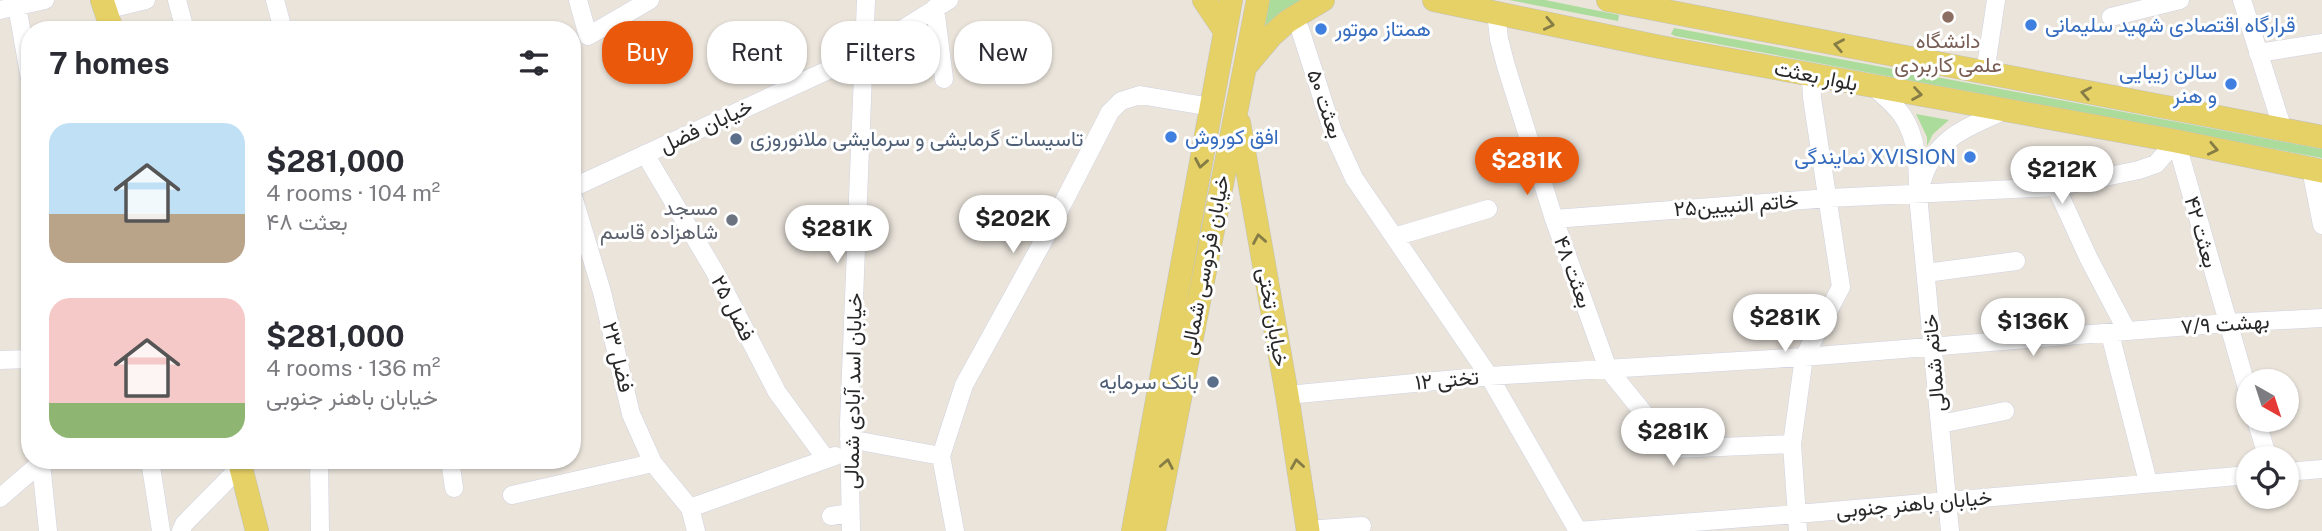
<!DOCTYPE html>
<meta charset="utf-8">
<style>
body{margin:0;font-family:"Public Sans",Vazirmatn,sans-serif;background:#f2f2f3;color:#2b2b33;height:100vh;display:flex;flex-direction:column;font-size:26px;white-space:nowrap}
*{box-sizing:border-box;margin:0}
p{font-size:23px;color:#7c7c81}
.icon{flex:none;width:38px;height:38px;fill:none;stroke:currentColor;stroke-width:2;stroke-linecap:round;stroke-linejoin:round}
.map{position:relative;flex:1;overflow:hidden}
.sheet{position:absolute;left:21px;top:21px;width:560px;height:448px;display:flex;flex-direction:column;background:#fff;border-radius:28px;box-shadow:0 2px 5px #0004}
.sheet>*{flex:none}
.top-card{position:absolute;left:602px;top:21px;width:665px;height:63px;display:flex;gap:14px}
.needle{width:46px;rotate:141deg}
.fabs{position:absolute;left:2236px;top:369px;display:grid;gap:14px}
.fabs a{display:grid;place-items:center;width:63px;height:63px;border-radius:50%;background:#fff;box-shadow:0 2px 5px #0004;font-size:35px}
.price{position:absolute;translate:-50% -60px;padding:0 16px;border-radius:24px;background:#fff;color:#222;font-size:23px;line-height:46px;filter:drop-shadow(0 2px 4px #0008)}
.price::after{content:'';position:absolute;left:50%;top:42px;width:21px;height:16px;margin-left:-10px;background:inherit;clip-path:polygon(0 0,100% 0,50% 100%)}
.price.active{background:#ea580c;color:#fff}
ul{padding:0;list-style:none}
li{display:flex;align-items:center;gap:21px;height:175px;padding:0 28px}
li span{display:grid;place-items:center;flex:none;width:196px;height:140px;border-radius:21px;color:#555}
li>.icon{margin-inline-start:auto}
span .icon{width:84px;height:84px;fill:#fffc;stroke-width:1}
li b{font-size:30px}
h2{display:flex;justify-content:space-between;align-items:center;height:84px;padding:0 28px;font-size:30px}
.chip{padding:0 24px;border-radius:28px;background:#fff;box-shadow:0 2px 5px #0004;font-size:24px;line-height:63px}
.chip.active{background:#ea580c;color:#fff}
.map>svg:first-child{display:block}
.grass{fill:#acdc9b}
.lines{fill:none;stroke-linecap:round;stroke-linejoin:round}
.minor-casing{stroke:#d0d2e0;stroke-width:19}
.major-casing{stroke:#c3c3c3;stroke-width:24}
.minor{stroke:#fff;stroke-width:18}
.major{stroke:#e5d165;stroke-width:23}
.oneway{stroke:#867c46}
.education-dot{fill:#8d6e63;stroke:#fff;stroke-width:2.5}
.shop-dot{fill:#3f7fe0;stroke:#fff;stroke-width:2.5}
.service-dot{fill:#5c6f8a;stroke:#fff;stroke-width:2.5}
.worship-dot{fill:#6b7280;stroke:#fff;stroke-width:2.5}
.labels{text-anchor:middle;stroke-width:6;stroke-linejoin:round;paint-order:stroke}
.shop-label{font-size:21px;fill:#366cbe;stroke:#fff;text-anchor:start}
.education-label{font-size:21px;fill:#785e54;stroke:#fff}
.street-label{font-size:21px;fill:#282828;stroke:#fff}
.service-label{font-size:21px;fill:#4e5e75;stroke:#fff;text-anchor:start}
.worship-label{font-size:21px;fill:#5b616d;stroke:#fff;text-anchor:end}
</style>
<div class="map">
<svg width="2322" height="531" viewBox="0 0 2322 531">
<rect width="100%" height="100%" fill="#eae4db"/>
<path class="grass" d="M1267,0H1311L1261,36Z
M1509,0H1545L1619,15L1618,21Z
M1674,28L2322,149V158L1675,36L1671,34Z
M1916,114L1949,120L1933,134L1927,146V137Z"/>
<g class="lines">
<defs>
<path id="minor" d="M177,0L185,30
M275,0L283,30
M578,0L588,36L650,0
M2242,0L2283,130
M17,6L30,79
M935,8L944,79
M0,10L45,0
M105,10L146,0
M1496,13L1499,39L1506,66L1554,219L1608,369L1673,449L1792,444
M2111,17L2180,0
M1300,29L1333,132L1354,178L1489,376L1578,531L1797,514L2249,475
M2258,53L2322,43
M1985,73L1996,0
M1875,88C1884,96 1895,105 1902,115C1918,138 1918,168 1918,195L1950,531
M2176,141L2249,395
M645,154L715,272L777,392L826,459
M2311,169L2322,225
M1922,181C1935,137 1968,127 2006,110
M2056,187L2089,259L2127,331
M572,188L863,54L949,0
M572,193L602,292L631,414L653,463L690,508L696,531
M1554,219L1829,198L2056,187L2139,170L2156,164L2176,141
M1394,237L1488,209
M1926,273L2016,261
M2110,334L2148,482
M0,360L30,359
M1287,395L1489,376L1804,357L2227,323L2322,318
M2256,420L2268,458
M1940,424L2005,411
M849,439L941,456
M150,460L161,531
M319,460L320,531
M450,460L454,488
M41,463L48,531
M2287,472L2322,469
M512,495L653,463
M0,498L44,460
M690,508L835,456
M831,516L850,513
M1307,530L1362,526
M181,531L184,524L240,467
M851,531L849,423L866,0
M955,531L941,456L964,385L1046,236L1110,112L1121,101L1140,95L1211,107
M1798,531L1792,444L1804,357L1841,287L1812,98L1811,75"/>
<path id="major" d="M102,0L112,30
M1204,0L1225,31
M1434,0L1660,47L2176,141L2322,171
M1608,0L2322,137
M1246,66L1271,36L1288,21L1323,0
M1239,123L1287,395L1308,531
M239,460L257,531
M1133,531L1231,0
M1154,531L1258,0"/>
</defs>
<use href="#minor" class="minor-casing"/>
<use href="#major" class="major-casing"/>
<use href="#minor" class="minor"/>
<use href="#major" class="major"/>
</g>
<defs><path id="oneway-chevron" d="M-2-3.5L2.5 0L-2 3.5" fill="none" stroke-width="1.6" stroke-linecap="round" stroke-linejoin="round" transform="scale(1.75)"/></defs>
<g class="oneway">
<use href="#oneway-chevron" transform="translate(1549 24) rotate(12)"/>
<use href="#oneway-chevron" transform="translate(1839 45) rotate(-169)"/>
<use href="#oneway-chevron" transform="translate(2086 93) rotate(-169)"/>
<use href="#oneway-chevron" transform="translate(1917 94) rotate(9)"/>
<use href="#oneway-chevron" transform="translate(2213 149) rotate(12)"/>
<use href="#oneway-chevron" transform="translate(1201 163) rotate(100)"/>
<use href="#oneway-chevron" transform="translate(1259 239) rotate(-100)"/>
<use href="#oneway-chevron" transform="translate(1167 464) rotate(-79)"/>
<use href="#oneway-chevron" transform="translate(1297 464) rotate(-99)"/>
</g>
<circle class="education-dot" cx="1948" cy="17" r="7"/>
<g class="shop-dot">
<circle cx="2031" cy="25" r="7"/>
<circle cx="1321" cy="29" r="7"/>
<circle cx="2231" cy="84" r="7"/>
<circle cx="1171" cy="137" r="7"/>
<circle cx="1970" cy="157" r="7"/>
</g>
<g class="service-dot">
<circle cx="736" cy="139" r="7"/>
<circle cx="1213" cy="382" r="7"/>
</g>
<circle class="worship-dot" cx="732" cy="220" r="7"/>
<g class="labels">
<g class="shop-label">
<text x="2045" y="32">قرارگاه اقتصادی شهید سلیمانی</text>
<text x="1335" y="36">همتاز موتور</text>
<text x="2217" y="79" text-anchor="end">سالن زیبایی<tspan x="2217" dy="24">و هنر</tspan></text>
<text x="1185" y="144">افق کوروش</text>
<text x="1956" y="164" text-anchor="end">نمایندگی XVISION</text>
</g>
<g class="education-label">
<text x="1948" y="48">دانشگاه<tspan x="1948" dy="24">علمی کاربردی</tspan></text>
</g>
<g class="street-label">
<text transform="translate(1816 76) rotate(11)" y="7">بلوار بعثت</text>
<text transform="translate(1325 104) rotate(71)" y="7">بعثت ۵۰</text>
<text transform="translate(706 126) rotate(-25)" y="7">خیابان فضل</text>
<text transform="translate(1736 205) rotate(-4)" y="7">خاتم النبیین۲۵</text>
<text transform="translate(2201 232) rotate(74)" y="7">بعثت ۴۲</text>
<text transform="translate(1205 265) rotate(-79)" y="7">خیابان فردوسی شمالی</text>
<text transform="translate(1573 272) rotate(70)" y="7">بعثت ۴۸</text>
<text transform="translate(733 308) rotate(63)" y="7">فضل ۲۵</text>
<text transform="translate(1273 317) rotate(80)" y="7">خیابان تختی</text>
<text transform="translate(2225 324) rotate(-4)" y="7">بهشت ۷/۹</text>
<text transform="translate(618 357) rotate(76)" y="7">فضل ۲۳</text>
<text transform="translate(1934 363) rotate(-95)" y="7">خاتم شمالی</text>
<text transform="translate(1447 380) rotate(-5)" y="7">تختی ۱۲</text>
<text transform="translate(853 391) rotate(-89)" y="7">خیابان اسد آبادی شمالی</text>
<text transform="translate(1914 504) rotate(-5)" y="7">خیابان باهنر جنوبی</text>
</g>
<g class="service-label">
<text x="750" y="146">تاسیسات گرمایشی و سرمایشی ملانوروزی</text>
<text x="1199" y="389" text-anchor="end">بانک سرمایه</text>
</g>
<g class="worship-label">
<text x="718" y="215">مسجد<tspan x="718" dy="24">شاهزاده قاسم</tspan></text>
</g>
</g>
</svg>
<div class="fabs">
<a><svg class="needle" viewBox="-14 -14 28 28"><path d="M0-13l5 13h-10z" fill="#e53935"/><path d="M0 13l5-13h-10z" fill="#7c7c81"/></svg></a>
<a><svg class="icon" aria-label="locate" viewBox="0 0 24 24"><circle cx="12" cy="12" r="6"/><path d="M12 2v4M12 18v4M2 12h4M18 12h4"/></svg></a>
</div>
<b class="price active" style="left:1527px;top:197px">$281K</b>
<b class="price" style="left:2062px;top:206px">$212K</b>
<b class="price" style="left:1013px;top:255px">$202K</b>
<b class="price" style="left:837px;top:265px">$281K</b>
<b class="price" style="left:1785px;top:354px">$281K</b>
<b class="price" style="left:2033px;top:358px">$136K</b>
<b class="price" style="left:1673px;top:468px">$281K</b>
<div class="top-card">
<a class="chip active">Buy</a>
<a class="chip">Rent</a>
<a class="chip">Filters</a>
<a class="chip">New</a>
</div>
<section class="sheet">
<h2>7 homes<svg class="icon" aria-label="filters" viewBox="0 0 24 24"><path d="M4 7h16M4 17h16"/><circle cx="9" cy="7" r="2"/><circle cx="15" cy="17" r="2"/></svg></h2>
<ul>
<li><span style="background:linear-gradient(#bfe0f5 65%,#b9a48a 0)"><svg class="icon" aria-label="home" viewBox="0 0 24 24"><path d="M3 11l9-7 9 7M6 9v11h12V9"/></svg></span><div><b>$281,000</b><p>4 rooms · 104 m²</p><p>بعثت ۴۸</p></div></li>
<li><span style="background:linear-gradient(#f6c9c9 75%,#8fb573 0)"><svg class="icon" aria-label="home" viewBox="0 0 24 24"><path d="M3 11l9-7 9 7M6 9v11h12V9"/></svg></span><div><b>$281,000</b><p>4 rooms · 136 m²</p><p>خیابان باهنر جنوبی</p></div></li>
</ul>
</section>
</div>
